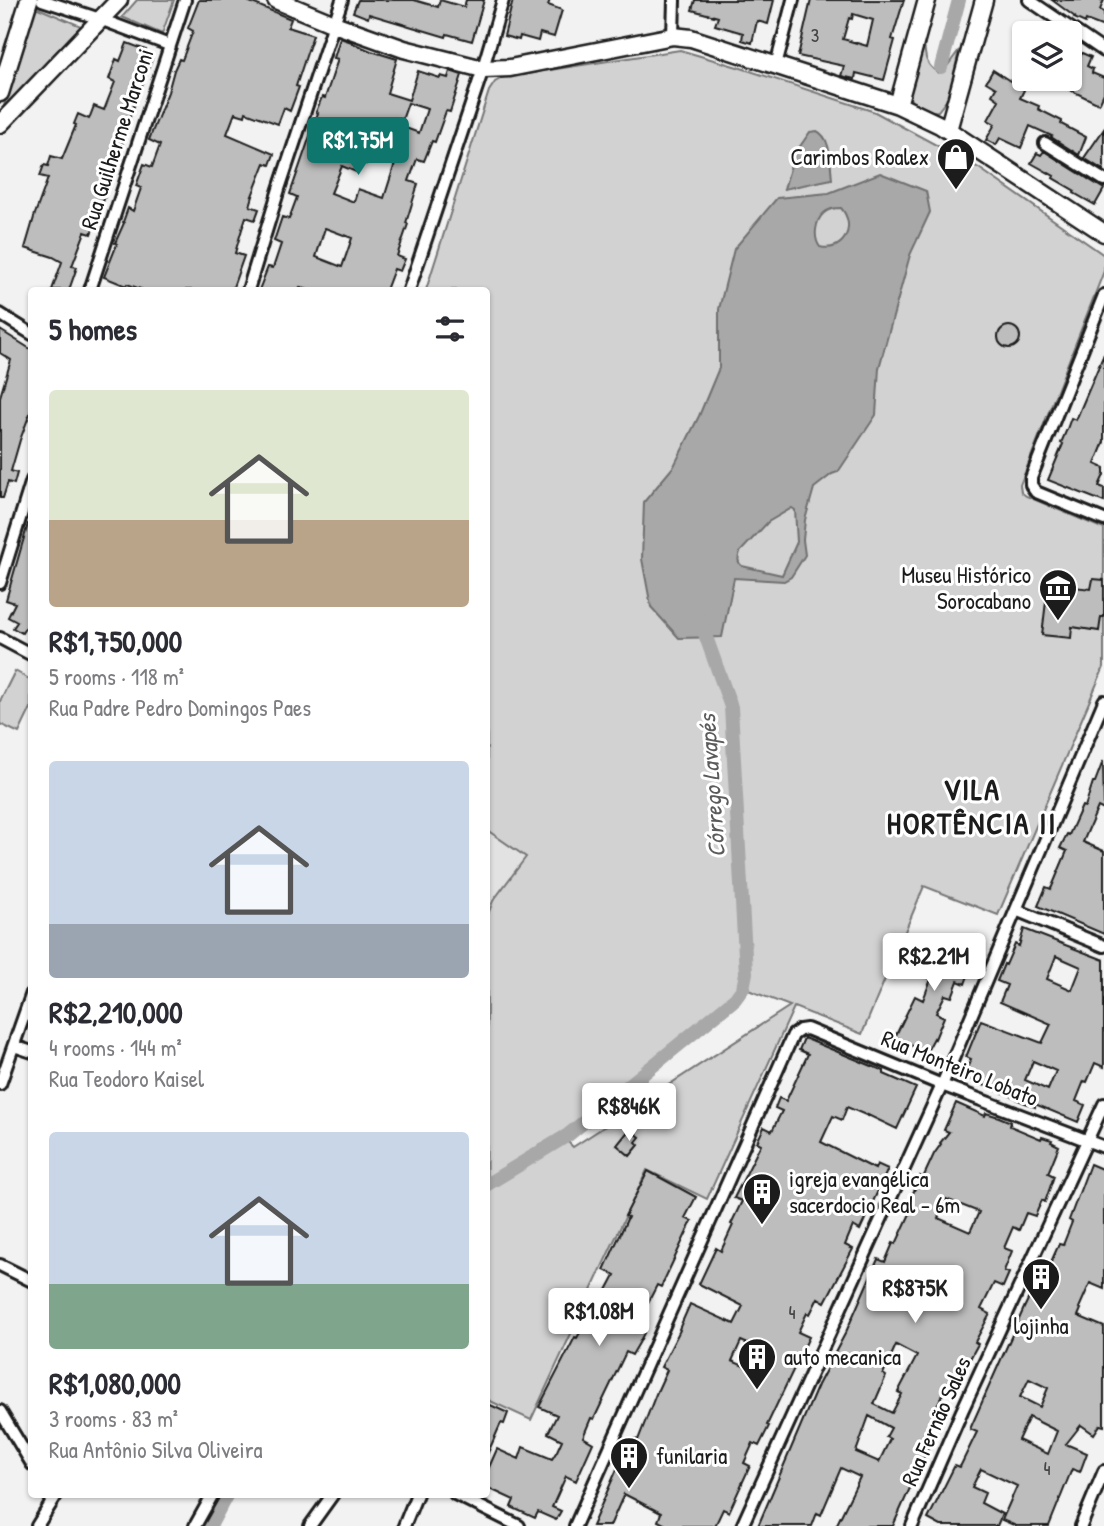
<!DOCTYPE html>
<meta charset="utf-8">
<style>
body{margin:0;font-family:"Patrick Hand",sans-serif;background:#f2f2f3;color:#2b2b33;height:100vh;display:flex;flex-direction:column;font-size:26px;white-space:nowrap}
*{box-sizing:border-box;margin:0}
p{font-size:23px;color:#7c7c81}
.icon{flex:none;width:38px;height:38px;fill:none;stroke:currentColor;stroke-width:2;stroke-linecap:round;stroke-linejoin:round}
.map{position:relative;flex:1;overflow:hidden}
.panel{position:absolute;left:28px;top:287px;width:462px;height:1211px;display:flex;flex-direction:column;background:#fff;border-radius:7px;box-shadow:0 2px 5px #0004}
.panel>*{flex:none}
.buttons{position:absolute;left:1012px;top:21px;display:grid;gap:14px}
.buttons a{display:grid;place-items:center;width:70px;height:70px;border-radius:7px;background:#fff;box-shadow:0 2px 5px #0004;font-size:35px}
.price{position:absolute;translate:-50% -60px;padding:0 16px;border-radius:7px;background:#fff;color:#222;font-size:23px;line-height:46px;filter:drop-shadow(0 2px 4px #0008)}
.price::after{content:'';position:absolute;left:50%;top:42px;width:21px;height:16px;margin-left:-10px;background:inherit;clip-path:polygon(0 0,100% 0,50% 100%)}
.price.selected{background:#0f766e;color:#fff}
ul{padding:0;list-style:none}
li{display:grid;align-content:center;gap:14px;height:371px;padding:0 21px}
li span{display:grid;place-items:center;height:217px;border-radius:7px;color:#555}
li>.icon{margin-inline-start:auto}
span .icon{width:126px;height:126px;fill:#fffc;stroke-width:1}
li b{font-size:30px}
h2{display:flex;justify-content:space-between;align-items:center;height:84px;padding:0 21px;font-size:30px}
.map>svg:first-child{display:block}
.built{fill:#e2e2e2}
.green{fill:#d2d2d2;stroke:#777;stroke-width:2;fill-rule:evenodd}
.water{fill:#a8a8a8;stroke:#707070;stroke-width:2;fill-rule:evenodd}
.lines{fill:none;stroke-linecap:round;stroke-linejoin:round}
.canal{stroke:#a8a8a8;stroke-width:14}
.building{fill:#bdbdbd;stroke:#1c1c1c;stroke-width:2;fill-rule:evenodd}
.street-casing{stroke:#1c1c1c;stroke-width:16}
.secondary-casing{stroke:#1c1c1c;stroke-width:21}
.street{stroke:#fff;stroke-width:10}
.secondary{stroke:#fff;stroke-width:16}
.labels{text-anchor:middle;stroke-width:6;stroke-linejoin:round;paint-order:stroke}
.number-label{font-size:19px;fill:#444}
.street-label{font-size:23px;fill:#1c1c1c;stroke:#fff}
.poi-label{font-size:23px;fill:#1c1c1c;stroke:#fff;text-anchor:start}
.water-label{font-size:24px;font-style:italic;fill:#5b5b5b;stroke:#fff}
.district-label{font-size:30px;font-weight:bold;letter-spacing:2px;fill:#1c1c1c;stroke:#fff}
</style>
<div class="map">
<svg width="1104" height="1526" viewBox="0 0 1104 1526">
<rect width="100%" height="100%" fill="#f2f2f2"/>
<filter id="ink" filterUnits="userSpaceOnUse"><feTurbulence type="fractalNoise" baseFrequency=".0143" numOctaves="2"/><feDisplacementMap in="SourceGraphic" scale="14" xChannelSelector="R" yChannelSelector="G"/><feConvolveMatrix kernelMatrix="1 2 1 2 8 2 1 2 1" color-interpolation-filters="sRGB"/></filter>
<g filter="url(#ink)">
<path class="built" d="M487,830L526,857L493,901L487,897Z"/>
<path class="green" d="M137,0H174L162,34L122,17Z
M33,6L81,26L3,109Z
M924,39C925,56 924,63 938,73L948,65L959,50L949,97L938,111C890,117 915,64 924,39Z
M680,50L741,68L875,112L979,168L1104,255V271L1020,485L1021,492L1026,496L1104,529V667L998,915L924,886L862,1034L794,1007L707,1199L647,1170L531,1420L486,1399L487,917L493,901L526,857L487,830L486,290H426L489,91L495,82L504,77ZM743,988L790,1006L573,1147L564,1138L735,999Z
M15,671L31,680V708L19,733L0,724V701Z"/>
<path class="water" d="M817,131C832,138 830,164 832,179L784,189L794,155L810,132Z
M880,173L926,191L930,212L910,255L879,368L876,415L838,472L832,474L814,488L805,520L803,540L805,555L791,577L784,581L734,578L722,637L679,638L651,607L642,559L644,502L674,466L699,416L719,368V309L734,249L777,198L829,193ZM841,208C857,226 844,253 820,247C813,238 815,221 824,213C828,209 835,208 841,208ZM792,508L795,510L797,542L782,575L742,566C737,562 738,558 740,552L768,522Z"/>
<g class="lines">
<path class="canal" d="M941,67L959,0
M486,1185L568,1135L735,999L743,988L746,973L731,707L700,620
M210,1526L227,1494"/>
</g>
<path class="building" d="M199,0H245L291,19L288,27L313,35L296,86L299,87L290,111L284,108L278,124L246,112L245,116L235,113L227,134L274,154L270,165L265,163L252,196H253L250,206L259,209L255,220L246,217L242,229L235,253L244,256L232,290H143L127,284L126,286L104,277L117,244L115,243L124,223L123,222L128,208L133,211L141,188L136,186L144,164L152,167L160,145L149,140L168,92L174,70L179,59L182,60L193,31L188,28Z
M358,0H414L438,7L440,0L464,7L466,0H484L472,41L447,34L446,37L369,14L368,18L353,12Z
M513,0H550L548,5L562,10L554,37L540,33L538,41L520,36L519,40L504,36Z
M695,0H774L768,24L757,21L752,43L742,40L743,33L715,25L718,17L692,10Z
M811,0H904L892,39L895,40L884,80L856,73L855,79L841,76L844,66L798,56ZM853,14L873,20L867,46L843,39L849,18L852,19Z
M1052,0H1104L1100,10L1104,12V27L1086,20L1085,23L1074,18L1075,17Z
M340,38L352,42V43L371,51L397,59L387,93L409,100L418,71L440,78L441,76L448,78L450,71L462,75L450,112L446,111L435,142L432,141L424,161L417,159L409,181L418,184L406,223L408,224L397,256L405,259L400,271L394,269L386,290H308L300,287L298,290H259L268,267L273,268L281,244L274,241L282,217L289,219L297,197L290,194L318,113L316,112L322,97L325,98L338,59L334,58ZM408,103L427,109L419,133L400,126ZM371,150L396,160L384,198L358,189L354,202L331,193L342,166L356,172L360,162L366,164ZM325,228L352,238L342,267L316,257Z
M127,43L146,50L144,56L152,59L124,132L126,133L118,156L112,153L98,187L107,191L91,234L85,232L72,266L77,267L69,290H52L62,262L53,257L25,248L35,214L48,178L40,176L44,165L48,166L51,156L62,159L76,125L74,124L78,114L89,119L94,106L104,110L115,82L109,79L116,59L120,61Z
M1082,53L1091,57L1087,66L1093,69L1092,73L1104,78V93L1099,104L1068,89L1070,85L1069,54L1079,58Z
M993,70L1024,90L1020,98L1039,106L1038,109L1062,121L1061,124L1086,137L1079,155L1051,137L1052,136L1030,126L1021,148L1000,138L996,145L986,140L995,124L988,120L999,100L992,95L996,88L986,82Z
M1104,129V167L1103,170L1084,158Z
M1044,151L1104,189L1095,205L1074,193L1075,191L1053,178L1054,176L1031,163L1037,153L1041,155Z
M998 337a11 11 0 1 1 22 0a11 11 0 1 1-22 0Z
M0,330L32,350V408L20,440L11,471L17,473L14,484L8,482L3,498H0V397L11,360L0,353Z
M1104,354V442L1095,464L1104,468V475L1099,486L1104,488V502L1048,480L1063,444L1061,443L1067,429L1071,418L1076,420Z
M28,524L32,525V631L25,628L22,633L13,628L17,622L8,617L15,603L6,600Z
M1093,579L1104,580V617H1101L1099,631L1072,627L1071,638L1042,635L1047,593L1056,594L1057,585L1091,589Z
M1103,761L1104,810L1098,807L1083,842L1104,851V934L1038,906L1046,887L1051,889L1067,851L1060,848L1067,834L1069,835L1082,806L1085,807L1093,782H1095Z
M1024,929L1104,960V1067L1095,1063L1087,1082L1084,1081L1076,1101L1085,1105L1078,1122L1035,1104V1107L1018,1100L1019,1099L963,1077L971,1059L966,1057L981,1020L1042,1043L1051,1024L1000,1002L1007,985L997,981L1004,964L1006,965L1015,944L1019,946ZM1056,956L1081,967L1072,990L1047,979ZM1033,1061L1056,1071L1048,1090L1025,1080Z
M948,943L976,954L965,984L958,981L952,997L945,995L936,1013L944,1017L935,1039L934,1038L926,1053L895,1037L915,996L923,1000L931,979L912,969L923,946L943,956Z
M804,1038L884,1071V1074L916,1088L897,1129L868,1115V1116L847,1107L842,1120L833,1116L821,1142L875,1169L877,1164L888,1169L860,1230L853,1226L845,1245L853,1249L825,1302L818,1298L810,1314L807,1313L798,1332L809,1337L767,1425L769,1426L759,1446L753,1443L744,1463L750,1466L729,1512L723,1509L715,1526H668L658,1521L661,1513L624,1494L610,1526H592L617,1469L620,1471L635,1439L638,1440L656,1394L667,1370L661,1367L680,1330L679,1329L690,1304L734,1324L743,1306L699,1284L716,1248L721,1251L733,1225L731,1224L742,1201L734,1198L761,1144L757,1142L764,1127L772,1131L782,1111L775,1108L779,1098L786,1101L808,1054L799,1050ZM741,1341L762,1350L753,1370L732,1361Z
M956,1103L985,1116L986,1113L999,1117L1011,1122L1010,1126L1041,1139L1042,1137L1052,1140L1051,1142L1059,1146L1048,1173L1054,1176L1045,1202L1042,1200L1035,1216L1026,1213L1019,1230L1013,1227L1004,1248L1012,1251L1004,1271L1009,1273L1003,1287L994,1283L981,1309L990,1314L975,1342L978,1344L959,1379L953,1375L933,1413L935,1414L924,1435L932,1439L893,1526H836L860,1477L841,1468L821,1515L817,1513L812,1526H758L818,1385L846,1332L878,1259L885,1262L893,1243L896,1244L914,1205L909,1203L920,1176L923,1178L934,1154L941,1144L940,1143L949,1132L944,1130ZM946,1199L979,1212L970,1232L938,1218ZM896,1345L917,1356L898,1392L902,1394L892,1413L874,1404L886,1376L883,1374ZM869,1416L891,1428L886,1437L890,1439L879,1462L856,1452Z
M630,1129L640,1137L636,1142L639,1145L630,1156L617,1145Z
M1090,1164L1104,1170V1289L1090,1283L1079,1308L1081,1309L1078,1316L1104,1327V1426L1100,1425L1094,1434L1081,1425L1066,1444L1087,1453L1080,1472L1072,1469L1049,1526H1016L1002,1520L1017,1486L981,1469L972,1487L985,1493L981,1503L1002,1514L997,1526H941L928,1519L955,1465L960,1467L977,1432L970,1429L1024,1308L1034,1287L1039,1289L1059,1244L1063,1245L1072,1222L1069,1220ZM1029,1379L1048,1388L1040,1407L1020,1397ZM1029,1417L1057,1431L1048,1454L1018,1440Z
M648,1171L696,1197L685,1218L692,1221L661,1287L657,1285L635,1328L644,1333L639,1343L632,1355L626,1352L603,1400L594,1419L591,1418L583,1437L593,1443L576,1481L566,1476L552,1507L561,1511L556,1520L538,1512L535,1518L511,1507L514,1500L486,1487V1474L497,1449L519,1459L523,1447L552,1459L557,1451L562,1440L548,1433L557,1415L539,1407L575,1337L577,1338L589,1316L585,1314L590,1305L597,1309L615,1275L604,1270L628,1217L625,1216Z
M486,1403L508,1413L504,1424L501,1423L486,1457Z"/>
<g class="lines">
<defs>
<path id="street" d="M42,0L100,19L169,45
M1029,0L1104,51
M673,36L674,0
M776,65L793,0
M1045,143L1104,180
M90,290L185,0
M248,290L279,189L342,0
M409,290L480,78L503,0
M1104,295L1031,478V485L1036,492L1104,520
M0,314L32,334
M0,583L32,480
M0,638L32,655
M1016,910L1104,946
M14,1046L32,1052
M0,1084L32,993
M0,1265L32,1281
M0,1411L32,1464
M455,1494L519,1526
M37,1526L57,1494
M195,1526L213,1494
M310,1526L333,1494
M404,1526L417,1494
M575,1526L793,1035L800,1030L807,1029L942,1085L1104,1147
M742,1526L942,1085L1104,701
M912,1526L962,1411L1104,1104
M1081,1526L1104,1471"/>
<path id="secondary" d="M276,0L334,24L404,49L483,69L510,68L673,36L691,38L898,105L940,125L1104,233
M0,93L29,0
M898,105L927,0
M0,124L119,0
M948,130L984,0"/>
</defs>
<use href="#street" class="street-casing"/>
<use href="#secondary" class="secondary-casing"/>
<use href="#street" class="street"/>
<use href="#secondary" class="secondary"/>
</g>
</g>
<defs>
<symbol id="shop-pin" viewBox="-11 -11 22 30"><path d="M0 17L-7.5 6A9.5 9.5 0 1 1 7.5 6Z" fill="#1c1c1c" stroke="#fff"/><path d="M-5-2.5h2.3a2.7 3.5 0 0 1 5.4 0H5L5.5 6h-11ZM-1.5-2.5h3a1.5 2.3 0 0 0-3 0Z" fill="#fff"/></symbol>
<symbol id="museum-pin" viewBox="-11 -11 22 30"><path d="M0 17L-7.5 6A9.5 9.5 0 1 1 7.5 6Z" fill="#1c1c1c" stroke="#fff"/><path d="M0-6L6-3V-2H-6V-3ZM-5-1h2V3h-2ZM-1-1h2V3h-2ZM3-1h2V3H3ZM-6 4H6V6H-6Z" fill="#fff"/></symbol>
<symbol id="building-pin" viewBox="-11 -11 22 30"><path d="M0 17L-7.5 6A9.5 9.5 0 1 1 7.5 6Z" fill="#1c1c1c" stroke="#fff"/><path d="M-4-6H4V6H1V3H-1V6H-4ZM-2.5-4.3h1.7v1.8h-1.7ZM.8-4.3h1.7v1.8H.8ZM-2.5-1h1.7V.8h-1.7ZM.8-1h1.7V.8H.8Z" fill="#fff"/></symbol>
</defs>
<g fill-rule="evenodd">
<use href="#shop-pin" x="934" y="135" width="44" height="60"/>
<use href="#museum-pin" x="1036" y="566" width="44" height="60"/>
<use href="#building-pin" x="740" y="1170" width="44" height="60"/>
<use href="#building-pin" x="1019" y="1255" width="44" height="60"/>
<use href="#building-pin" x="735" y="1335" width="44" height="60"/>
<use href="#building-pin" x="607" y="1434" width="44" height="60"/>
</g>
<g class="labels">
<g class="number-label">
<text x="815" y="42">3</text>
<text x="792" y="1319">4</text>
<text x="1047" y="1475">4</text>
</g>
<g class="street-label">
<text transform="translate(117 139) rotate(-72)" y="8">Rua Guilherme Marconi</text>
<text transform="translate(960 1068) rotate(22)" y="8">Rua Monteiro Lobato</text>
<text transform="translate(936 1421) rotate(-66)" y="8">Rua Fernão Sales</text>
</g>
<g class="poi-label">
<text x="929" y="165" text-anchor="end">Carimbos Roalex</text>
<text x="1031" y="583" text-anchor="end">Museu Histórico<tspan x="1031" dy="26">Sorocabano</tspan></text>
<text x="789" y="1187">igreja evangélica<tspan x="789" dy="26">sacerdocio Real - 6m</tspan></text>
<text x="1041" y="1334" text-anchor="middle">lojinha</text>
<text x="784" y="1365">auto mecanica</text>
<text x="656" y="1464">funilaria</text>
</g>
<g class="water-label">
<text transform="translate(712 786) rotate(-94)" y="8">Córrego Lavapés</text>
</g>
<g class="district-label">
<text x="972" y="800">VILA<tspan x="972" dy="34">HORTÊNCIA II</tspan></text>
</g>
</g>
</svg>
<div class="buttons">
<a><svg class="icon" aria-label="layers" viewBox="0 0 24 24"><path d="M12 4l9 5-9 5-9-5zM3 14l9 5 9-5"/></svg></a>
</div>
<b class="price selected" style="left:358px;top:177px">R$1.75M</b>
<b class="price" style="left:934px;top:993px">R$2.21M</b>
<b class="price" style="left:629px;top:1143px">R$846K</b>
<b class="price" style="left:915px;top:1325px">R$875K</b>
<b class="price" style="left:599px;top:1348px">R$1.08M</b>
<section class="panel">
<h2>5 homes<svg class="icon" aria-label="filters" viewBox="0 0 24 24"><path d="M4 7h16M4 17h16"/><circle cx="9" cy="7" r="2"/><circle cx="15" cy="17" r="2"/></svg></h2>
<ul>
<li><span style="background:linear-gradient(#dfe7d0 60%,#b9a48a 0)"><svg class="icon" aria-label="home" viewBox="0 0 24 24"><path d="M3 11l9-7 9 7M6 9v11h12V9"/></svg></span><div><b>R$1,750,000</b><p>5 rooms · 118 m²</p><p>Rua Padre Pedro Domingos Paes</p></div></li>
<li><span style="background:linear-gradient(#c9d6e8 75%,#9aa5b1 0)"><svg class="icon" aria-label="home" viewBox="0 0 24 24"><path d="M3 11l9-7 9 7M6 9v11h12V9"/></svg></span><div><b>R$2,210,000</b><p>4 rooms · 144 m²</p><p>Rua Teodoro Kaisel</p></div></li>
<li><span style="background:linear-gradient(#c9d6e8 70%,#7fa58c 0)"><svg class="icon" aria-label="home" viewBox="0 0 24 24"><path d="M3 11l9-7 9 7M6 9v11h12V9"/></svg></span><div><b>R$1,080,000</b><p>3 rooms · 83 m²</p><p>Rua Antônio Silva Oliveira</p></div></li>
</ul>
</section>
</div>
